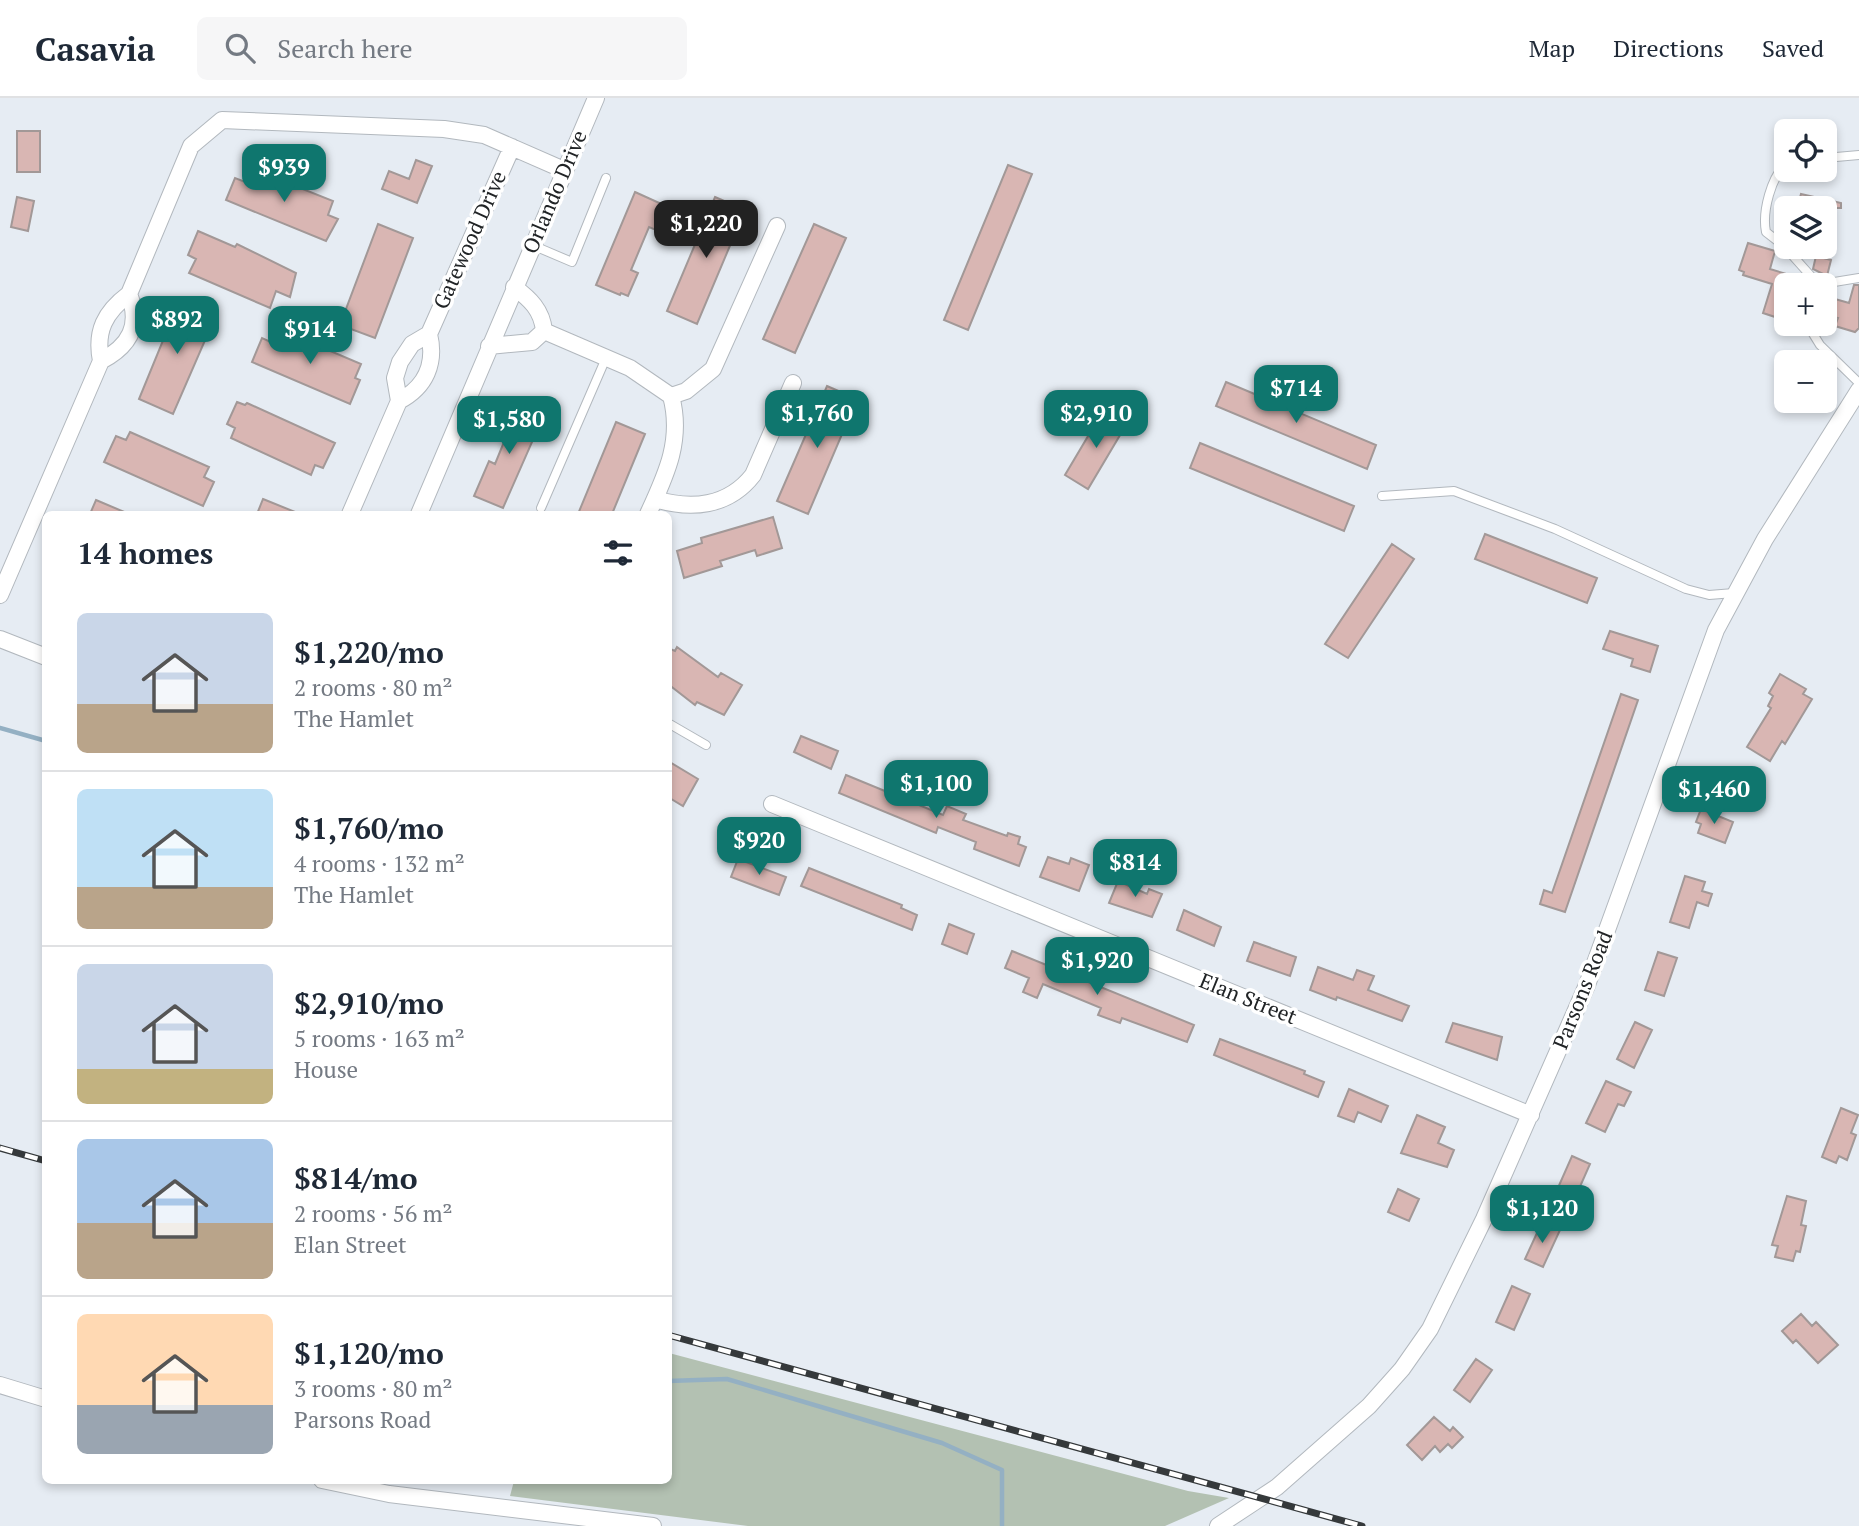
<!DOCTYPE html>
<meta charset="utf-8">
<style>
body{margin:0;font-family:"PT Serif",serif;background:#f6f6f7;color:#1f2937;height:100vh;display:flex;flex-direction:column;font-size:26px;white-space:nowrap}
*{box-sizing:border-box;margin:0}
p{font-size:23px;color:#747a83}
.icon{flex:none;width:38px;height:38px;fill:none;stroke:currentColor;stroke-width:2;stroke-linecap:round;stroke-linejoin:round}
.map{position:relative;flex:1;overflow:hidden}
.drawer{position:absolute;left:42px;top:413px;width:630px;height:973px;display:flex;flex-direction:column;background:#fff;border-radius:10px;box-shadow:0 4px 10px #0003}
.drawer>*{flex:none}
.fabs{position:absolute;left:1774px;top:21px;display:grid;gap:14px}
.fabs a{display:grid;place-items:center;width:63px;height:63px;border-radius:10px;background:#fff;box-shadow:0 4px 10px #0003;font-size:35px}
.price{position:absolute;translate:-50% -60px;padding:0 16px;border-radius:14px;background:#0f766e;color:#fff;font-size:23px;line-height:46px;filter:drop-shadow(0 2px 4px #0008)}
.price::after{content:'';position:absolute;left:50%;top:42px;width:21px;height:16px;margin-left:-10px;background:inherit;clip-path:polygon(0 0,100% 0,50% 100%)}
.price.on{background:#222;color:#fff}
ul{padding:0;list-style:none}
li{display:flex;align-items:center;gap:21px;height:175px;padding:0 35px}
li+li{border-top:2px solid #e0e1e3}
li span{display:grid;place-items:center;flex:none;width:196px;height:140px;border-radius:10px;color:#555}
li>.icon{margin-inline-start:auto}
span .icon{width:84px;height:84px;fill:#fffc;stroke-width:1}
li b{font-size:30px}
h2{display:flex;justify-content:space-between;align-items:center;height:84px;padding:0 35px;font-size:30px}
header{display:flex;align-items:center;gap:42px;box-sizing:border-box;height:98px;padding:0 35px;background:#fff;border-bottom:2px solid #e0e1e3}
header strong{font-size:33px}
nav{display:flex;gap:38px;margin-inline-start:auto;font-size:24px}
.search{width:490px;height:63px;background:#f6f6f7;display:flex;align-items:center;gap:18px;box-sizing:border-box;padding:0 24px;border-radius:10px;color:#747a83;font-size:26px}
.map>svg:first-child{display:block}
.green{fill:#b3c1b2}
.lines{fill:none;stroke-linecap:round;stroke-linejoin:round}
.stream{stroke:#94b0c3;stroke-width:4.5}
.building{fill:#d9b6b3;stroke:#a29897;stroke-width:2}
.lane-casing{stroke:#b2b8be;stroke-width:10}
.street-casing{stroke:#b2b8be;stroke-width:18}
.lane{stroke:#fff;stroke-width:8}
.street{stroke:#fff;stroke-width:16}
.rail-casing{stroke:#35393b;stroke-width:7}
.rail{stroke:#fff;stroke-width:4.5;stroke-dasharray:13;stroke-linecap:butt}
.labels{text-anchor:middle;stroke-width:7;stroke-linejoin:round;paint-order:stroke}
.street-label{font-size:21px;fill:#212426;stroke:#fff}
</style>
<header>
<strong>Casavia</strong>
<div class="search"><svg class="icon" aria-label="search" viewBox="0 0 24 24"><circle cx="10" cy="10" r="6"/><path d="M15 15l6 6"/></svg>Search here</div>
<nav><a>Map</a><a>Directions</a><a>Saved</a></nav>
</header>
<div class="map">
<svg width="1859" height="1428" viewBox="0 0 1859 1428">
<rect width="100%" height="100%" fill="#e6ecf3"/>
<path class="green" d="M669,1255L1188,1393L1229,1400L1165,1428H748L510,1398L514,1383L668,1382Z"/>
<g class="lines">
<path class="stream" d="M0,630L46,643
M668,1283L727,1281L942,1345L1002,1372V1428"/>
</g>
<path class="building" d="M17,33H40V74H17Z
M416,62L432,68L417,105L382,91L389,73L409,81Z
M1008,67L1032,76L968,232L944,222Z
M250,70L333,103L328,117L338,121L326,143L226,102L235,80L245,84Z
M635,94L666,108L656,132L649,129L631,172L638,175L628,198L621,195L620,197L596,187Z
M1801,96L1841,105V110H1797Z
M17,99L34,103L28,133L11,129Z
M715,99L745,112L697,226L667,213Z
M378,126L413,140L375,240L340,227Z
M814,126L846,140L795,255L763,241Z
M198,133L235,149L237,146L296,175L290,199L276,193L270,210L189,175L196,161L188,157Z
M1748,145L1775,153L1770,171L1806,182L1810,186L1787,187V223L1763,215L1772,186L1743,177L1744,174L1739,172Z
M1816,158L1831,162L1827,178L1813,171Z
M1854,187H1859V230L1855,234L1835,228L1838,220L1829,218L1835,201L1849,205Z
M180,201L216,217L173,316L139,301Z
M281,232L361,266L355,280L360,282L350,306L252,264L262,240L275,246Z
M1226,284L1376,347L1367,371L1216,308Z
M827,288L857,301L808,416L777,403Z
M237,304L245,307L247,305L335,345L323,370L315,367L311,377L231,340L235,330L227,326Z
M513,306L543,319L503,410L474,398L489,363L495,366L504,344L498,341Z
M1103,313L1126,327L1088,391L1065,377Z
M616,324L645,336L612,416H578Z
M130,334L209,369L204,379L214,384L203,408L104,364L116,338L126,342Z
M1200,345L1354,408L1344,433L1190,370Z
M263,401L300,416H257Z
M96,402L129,416H90Z
M773,419L782,450L757,458L755,452L720,463L722,468L684,480L677,453L702,445L701,440Z
M1485,436L1597,480L1587,505L1475,461Z
M1392,446L1414,461L1348,560L1325,546Z
M1610,533L1658,548L1650,574L1631,568L1633,561L1603,551Z
M677,549L718,579L721,575L742,587L724,617L697,604L695,607L668,586V550L675,553Z
M1780,576L1806,591L1803,596L1812,601L1785,646L1782,643L1770,663L1747,649L1771,610L1768,608L1773,598L1769,595Z
M1621,596L1638,602L1565,814L1540,806L1544,792L1552,795Z
M801,638L838,653L831,671L794,654Z
M668,663L698,681L683,708L668,699Z
M846,677L943,717L947,708L966,716L963,722L1007,738L1008,735L1020,739L1018,746L1026,749L1019,768L974,751L976,744L938,729L936,735L839,695Z
M1701,711L1733,724L1725,745L1698,735L1701,726L1696,724Z
M1048,759L1069,766L1071,760L1089,767L1079,793L1040,779Z
M738,761L786,779L779,797L731,779Z
M809,770L902,807L901,810L917,817L912,832L801,788Z
M1685,778L1705,784L1702,793L1712,796L1708,808L1697,804L1689,830L1670,824Z
M1118,783L1147,796L1149,791L1162,796L1152,819L1109,805Z
M1184,812L1221,829L1214,848L1177,832Z
M949,826L974,836L967,856L942,846Z
M1254,844L1296,859L1290,878L1247,863Z
M1012,853L1194,927L1187,944L1122,920L1120,925L1098,917L1101,910L1043,886L1037,900L1023,894L1029,880L1005,870Z
M1658,854L1677,860L1664,898L1645,892Z
M1318,869L1353,882L1357,872L1374,878L1368,892L1409,908L1402,923L1337,899L1336,902L1310,892Z
M1635,924L1652,932L1634,970L1617,961Z
M1453,925L1502,939L1497,962L1446,944Z
M1220,941L1305,973L1304,976L1324,984L1318,999L1214,957Z
M1606,983L1631,994L1624,1008L1618,1006L1605,1034L1586,1025Z
M1349,991L1388,1008L1381,1024L1358,1014L1354,1024L1338,1018Z
M1841,1010L1858,1017L1851,1035L1856,1037L1847,1062L1839,1058L1836,1065L1822,1059Z
M1417,1017L1445,1029L1438,1045L1454,1052L1447,1069L1401,1055Z
M1572,1058L1590,1066L1575,1100L1557,1092Z
M1398,1091L1419,1101L1409,1123L1388,1114Z
M1787,1098L1806,1103L1801,1127L1806,1128L1800,1154L1796,1153L1793,1163L1775,1159L1778,1148L1772,1147Z
M1542,1124L1560,1132L1543,1169L1525,1161Z
M1512,1188L1530,1196L1514,1232L1496,1224Z
M1801,1216L1812,1228L1816,1224L1838,1247L1818,1265L1796,1242L1793,1245L1782,1233Z
M1476,1261L1492,1272L1470,1304L1454,1292Z
M1434,1319L1450,1333L1453,1329L1463,1339L1452,1350L1448,1346L1440,1354L1435,1348L1422,1362L1407,1347Z"/>
<g class="lines">
<defs>
<path id="lane" d="M1825,60L1859,57
M1787,65C1771,78 1762,114 1766,134L1784,148L1818,186
M532,147L572,164L606,80
M1816,187L1859,180
M1807,226L1820,247L1859,285
M1382,398L1454,393L1555,431L1686,491L1709,497L1734,495
M541,410L606,260
M668,625L706,647"/>
<path id="street" d="M514,189C530,201 542,212 544,233
M544,233L630,270L671,298
M489,248L532,244L544,233
M101,263C130,248 141,227 129,196
M399,303C426,289 436,265 429,236
M655,401C691,412 728,409 753,377L793,285
M350,416L399,303L395,280L400,264L412,246L429,236L512,49
M419,416L596,0
M648,416C666,377 683,342 671,298L686,293L713,271L777,128
M0,497L101,263C95,233 105,214 129,196L191,48L222,22L444,31L484,37L564,72
M0,541L46,559
M772,706L1531,1017
M0,1287L46,1301
M322,1382L389,1396L653,1428
M1218,1428L1277,1389L1369,1308L1402,1271L1430,1231L1484,1121L1587,887L1716,532L1765,441L1859,292"/>
</defs>
<use href="#lane" class="lane-casing"/>
<use href="#street" class="street-casing"/>
<use href="#lane" class="lane"/>
<use href="#street" class="street"/>
<defs>
<path id="rail" d="M0,1050L46,1063
M668,1237L1362,1428"/>
</defs>
<use href="#rail" class="rail-casing"/>
<use href="#rail" class="rail"/>
</g>
<g class="labels">
<g class="street-label">
<text transform="translate(555 94) rotate(-67)" y="7">Orlando Drive</text>
<text transform="translate(470 142) rotate(-66)" y="7">Gatewood Drive</text>
<text transform="translate(1583 892) rotate(-68)" y="7">Parsons Road</text>
<text transform="translate(1248 901) rotate(22)" y="7">Elan Street</text>
</g>
</g>
</svg>
<div class="fabs">
<a><svg class="icon" aria-label="locate" viewBox="0 0 24 24"><circle cx="12" cy="12" r="6"/><path d="M12 2v4M12 18v4M2 12h4M18 12h4"/></svg></a>
<a><svg class="icon" aria-label="layers" viewBox="0 0 24 24"><path d="M12 4l9 5-9 5-9-5zM3 14l9 5 9-5"/></svg></a>
<a>+</a>
<a>−</a>
</div>
<b class="price" style="left:284px;top:106px">$939</b>
<b class="price on" style="left:706px;top:162px">$1,220</b>
<b class="price" style="left:177px;top:258px">$892</b>
<b class="price" style="left:310px;top:268px">$914</b>
<b class="price" style="left:1296px;top:327px">$714</b>
<b class="price" style="left:817px;top:352px">$1,760</b>
<b class="price" style="left:1096px;top:352px">$2,910</b>
<b class="price" style="left:509px;top:358px">$1,580</b>
<b class="price" style="left:936px;top:722px">$1,100</b>
<b class="price" style="left:1714px;top:728px">$1,460</b>
<b class="price" style="left:759px;top:779px">$920</b>
<b class="price" style="left:1135px;top:801px">$814</b>
<b class="price" style="left:1097px;top:899px">$1,920</b>
<b class="price" style="left:1542px;top:1147px">$1,120</b>
<section class="drawer">
<h2>14 homes<svg class="icon" aria-label="filters" viewBox="0 0 24 24"><path d="M4 7h16M4 17h16"/><circle cx="9" cy="7" r="2"/><circle cx="15" cy="17" r="2"/></svg></h2>
<ul>
<li><span style="background:linear-gradient(#c9d6e8 65%,#b9a48a 0)"><svg class="icon" aria-label="home" viewBox="0 0 24 24"><path d="M3 11l9-7 9 7M6 9v11h12V9"/></svg></span><div><b>$1,220/mo</b><p>2 rooms · 80 m²</p><p>The Hamlet</p></div></li>
<li><span style="background:linear-gradient(#bfe0f5 70%,#b9a48a 0)"><svg class="icon" aria-label="home" viewBox="0 0 24 24"><path d="M3 11l9-7 9 7M6 9v11h12V9"/></svg></span><div><b>$1,760/mo</b><p>4 rooms · 132 m²</p><p>The Hamlet</p></div></li>
<li><span style="background:linear-gradient(#c9d6e8 75%,#c2b280 0)"><svg class="icon" aria-label="home" viewBox="0 0 24 24"><path d="M3 11l9-7 9 7M6 9v11h12V9"/></svg></span><div><b>$2,910/mo</b><p>5 rooms · 163 m²</p><p>House</p></div></li>
<li><span style="background:linear-gradient(#a9c7e8 60%,#b9a48a 0)"><svg class="icon" aria-label="home" viewBox="0 0 24 24"><path d="M3 11l9-7 9 7M6 9v11h12V9"/></svg></span><div><b>$814/mo</b><p>2 rooms · 56 m²</p><p>Elan Street</p></div></li>
<li><span style="background:linear-gradient(#ffd9b3 65%,#9aa5b1 0)"><svg class="icon" aria-label="home" viewBox="0 0 24 24"><path d="M3 11l9-7 9 7M6 9v11h12V9"/></svg></span><div><b>$1,120/mo</b><p>3 rooms · 80 m²</p><p>Parsons Road</p></div></li>
</ul>
</section>
</div>
